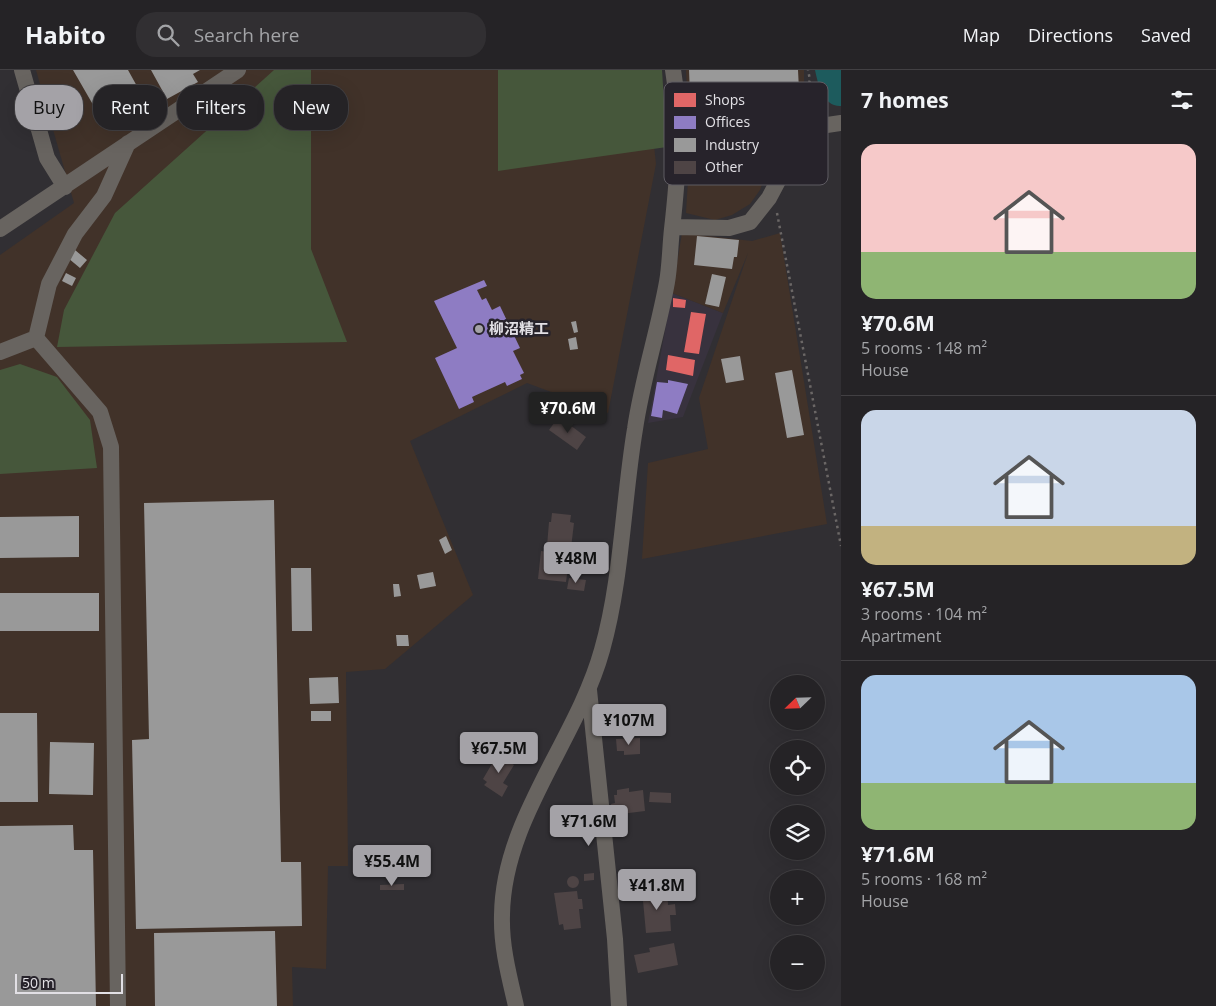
<!DOCTYPE html>
<meta charset="utf-8">
<style>
body{margin:0;font-family:"Open Sans","Noto Sans JP",sans-serif;background:#312f32;color:#f1f3f6;height:100vh;display:flex;flex-direction:column;font-size:19px;white-space:nowrap}
*{box-sizing:border-box;margin:0}
p{font-size:16px;color:#a3a4a7}
.icon{flex:none;width:28px;height:28px;fill:none;stroke:currentColor;stroke-width:2;stroke-linecap:round;stroke-linejoin:round}
.map{position:relative;flex:1;overflow:hidden}
.drawer{display:flex;flex-direction:column;background:#252326;width:375px}
.drawer>*{flex:none}
.banner{position:absolute;left:15px;top:15px;width:475px;height:45px;display:flex;gap:10px}
.needle{width:32px;rotate:247deg}
.fabs{position:absolute;left:770px;top:605px;display:grid;gap:10px}
.fabs a{display:grid;place-items:center;width:55px;height:55px;border-radius:50%;background:#252326;box-shadow:0 5px 20px #0002,0 0 0 1px #424043;font-size:25px}
.scale{position:absolute;left:15px;bottom:12px;width:108px;box-sizing:border-box;padding-left:5px;border:2px solid #e2e0e5;border-top:0;font-size:14px;line-height:18px;white-space:nowrap;color:#e2e0e5;-webkit-text-stroke:4px #27232b;paint-order:stroke}
.price{position:absolute;translate:-50% -42px;padding:0 11px;border-radius:5px;background:#a4a2a7;color:#111;font-size:16px;line-height:32px;filter:drop-shadow(0 1px 2px #0008)}
.price::after{content:'';position:absolute;left:50%;top:30px;width:15px;height:11px;margin-left:-8px;background:inherit;clip-path:polygon(0 0,100% 0,50% 100%)}
.price.current{background:#222;color:#fff}
ul{padding:0;list-style:none}
li{display:grid;align-content:center;gap:10px;height:265px;padding:0 20px}
li+li{border-top:1px solid #424043}
li span{display:grid;place-items:center;height:155px;border-radius:15px;color:#555}
li>.icon{margin-inline-start:auto}
span .icon{width:90px;height:90px;fill:#fffc;stroke-width:1}
li b{font-size:21px}
h2{display:flex;justify-content:space-between;align-items:center;height:60px;padding:0 20px;font-size:21px}
.chip{padding:0 18px;border-radius:20px;background:#252326;box-shadow:0 5px 20px #0002,0 0 0 1px #424043;font-size:18px;line-height:45px}
.chip.current{background:#a4a2a7;color:#111}
header{display:flex;align-items:center;gap:30px;box-sizing:border-box;height:70px;padding:0 25px;background:#252326;border-bottom:1px solid #424043}
header strong{font-size:24px}
nav{display:flex;gap:28px;margin-inline-start:auto;font-size:18px}
.search{width:350px;height:45px;background:#312f32;display:flex;align-items:center;gap:12px;box-sizing:border-box;padding:0 18px;border-radius:20px;color:#a3a4a7;font-size:19px}
main{display:flex;flex:1;min-height:0}
.map>svg:first-child{display:block}
.built{fill:#38323e}
.industrial{fill:#413229}
.green{fill:#46573b}
.water{fill:#1d5b5d}
.shops{fill:#e06666}
.offices{fill:#8e7cc3}
.industry{fill:#999}
.building{fill:#4e4445}
.lines{fill:none;stroke-linecap:round;stroke-linejoin:round}
.path{stroke:#6b6766;stroke-width:2.5;stroke-dasharray:2.5 4;stroke-linecap:butt}
.minor{stroke:#686460;stroke-width:16}
.poi-dot{fill:#a4a2a7;stroke:#27232b;stroke-width:2}
.labels{text-anchor:middle;stroke-width:5;stroke-linejoin:round;paint-order:stroke}
.poi-label{font-size:15px;font-weight:bold;fill:#e2e0e5;stroke:#27232b;text-anchor:start}
.key{fill:#27232b;stroke:#5f5c63;stroke-width:1}
.key-label{font-size:14px;fill:#e2e0e5}
</style>
<header>
<strong>Habito</strong>
<div class="search"><svg class="icon" aria-label="search" viewBox="0 0 24 24"><circle cx="10" cy="10" r="6"/><path d="M15 15l6 6"/></svg>Search here</div>
<nav><a>Map</a><a>Directions</a><a>Saved</a></nav>
</header>
<main>
<div class="map">
<svg width="841" height="936" viewBox="0 0 841 936">
<rect width="100%" height="100%" fill="#312f33"/>
<path class="built" d="M672,223L723,243L683,347L648,353Z"/>
<path class="industrial" d="M36,0H646L656,94L608,343L527,313L410,371L473,525L385,599L346,602L348,796H328L326,899L292,897L293,936H0V185L74,133Z
M686,0H804V11L796,35L773,83L760,120L750,134L732,145L715,150L686,143L690,77Z
M682,163L752,171L780,163L827,454L642,489L648,393L708,379L699,328L748,183L723,243L672,223Z"/>
<path class="green" d="M274,0H311V179L347,272L57,277L64,240L115,143Z
M498,0H662L667,77L498,101Z
M20,294L57,307L90,350L97,398L0,404V300Z"/>
<path class="water" d="M815,0H841V36C823,37 818,14 815,0Z"/>
<path class="shops" d="M673,228L686,230L685,238L673,237Z
M691,242L706,244L699,284L684,282Z
M668,285L695,290L693,306L666,300Z"/>
<path class="offices" d="M484,210L487,216L477,220L482,230L486,228L492,240L500,236L520,278L513,281L524,303L520,305L522,309L507,316L505,312L472,327L474,332L459,339L435,288L457,278L434,231Z
M668,310L688,314L677,344L663,340L662,348L651,346L657,312L668,313Z"/>
<path class="industry" d="M73,0H128L148,36L107,59Z
M151,0H200L193,4L198,12L167,29Z
M689,0H798L799,20L690,25Z
M697,166L739,170L737,187H734L732,199L694,195Z
M75,180L87,190L80,198L68,188Z
M66,203L76,208L72,216L62,211Z
M712,204L726,207L719,237L705,234Z
M576,251L578,262L574,263L571,252Z
M576,267L578,279L570,280L568,269Z
M740,286L744,310L726,313L721,289Z
M792,300L804,365L787,368L775,303Z
M274,430L281,792H301L302,856L136,859L132,670L149,669L144,433Z
M79,446V487L0,488V447Z
M446,466L452,480L445,484L439,470Z
M291,498H311L312,561H292Z
M433,502L436,516L420,519L417,505Z
M393,514H399L401,526L394,527Z
M0,523H99V561H0Z
M396,565H408L409,576H397Z
M338,607L339,633L310,634L309,608Z
M311,641H331V651H311Z
M0,643H37L38,732H0Z
M50,672L94,673L93,725L49,724Z
M73,755L74,780H93L96,936H0V756Z
M275,861L277,936H155L154,863Z"/>
<path class="building" d="M557,349L565,354L566,352L586,367L577,380L549,360Z
M552,443L571,445L570,452L574,453L571,478L547,476L549,452H551Z
M541,481L573,485L571,498L568,497L566,512L538,509Z
M569,508L586,510L584,521L567,519Z
M624,636L625,647L611,648L610,638Z
M640,668V684L624,685V681H617L616,669Z
M500,680L512,688L510,692L514,695L503,713L508,716L502,727L484,715L487,712L483,709Z
M629,718V722L643,720L645,741L613,745L611,734L615,733L614,725H617V720Z
M650,722L671,723V733L649,732Z
M594,803V810L584,811V804Z
M567 812a6 6 0 1 1 12 0a6 6 0 1 1-12 0Z
M404,814V820H380V815Z
M667,818L668,835L675,834L676,845H670L671,861L646,863L642,820Z
M577,821L578,829H582L583,839H579L581,858L564,860L563,854L559,855L554,823Z
M674,873L678,895L638,903L634,885L650,882L649,878Z"/>
<g class="lines">
<path class="path" d="M799,44L810,10L808,0
M777,143L841,476"/>
<path class="minor" d="M22,0L47,88L65,117
M673,157L729,158L750,152L769,128L786,96L794,60L841,53
M0,159L238,0
M36,268L49,214L75,164L104,126L128,73
M0,282L36,268L100,342L111,377L118,936
M589,620L615,869L619,936
M516,936C509,906 501,876 502,845C503,749 577,670 602,580C622,509 623,431 635,359C642,310 658,262 667,212C670,195 670,177 672,159C678,106 682,53 673,0"/>
</g>
<circle class="poi-dot" cx="479" cy="259" r="5"/>
<g class="labels">
<g class="poi-label">
<text x="489" y="264">柳沼精工</text>
</g>
</g>
<rect x="664" y="12" width="164" height="103" rx="8" class="key"/>
<rect x="674" y="23" width="22" height="14" fill="#e06666"/>
<rect x="674" y="46" width="22" height="13" fill="#8e7cc3"/>
<rect x="674" y="68" width="22" height="14" fill="#999"/>
<rect x="674" y="91" width="22" height="13" fill="#4e4445"/>
<g class="key-label">
<text x="705" y="35">Shops</text>
<text x="705" y="57">Offices</text>
<text x="705" y="80">Industry</text>
<text x="705" y="102">Other</text>
</g>
</svg>
<div class="fabs">
<a><svg class="needle" viewBox="-14 -14 28 28"><path d="M0-13l5 13h-10z" fill="#e53935"/><path d="M0 13l5-13h-10z" fill="#a3a4a7"/></svg></a>
<a><svg class="icon" aria-label="locate" viewBox="0 0 24 24"><circle cx="12" cy="12" r="6"/><path d="M12 2v4M12 18v4M2 12h4M18 12h4"/></svg></a>
<a><svg class="icon" aria-label="layers" viewBox="0 0 24 24"><path d="M12 4l9 5-9 5-9-5zM3 14l9 5 9-5"/></svg></a>
<a>+</a>
<a>−</a>
</div>
<div class="scale">50 m</div>
<b class="price current" style="left:568px;top:364px">¥70.6M</b>
<b class="price" style="left:576px;top:514px">¥48M</b>
<b class="price" style="left:629px;top:676px">¥107M</b>
<b class="price" style="left:499px;top:704px">¥67.5M</b>
<b class="price" style="left:589px;top:777px">¥71.6M</b>
<b class="price" style="left:392px;top:817px">¥55.4M</b>
<b class="price" style="left:657px;top:841px">¥41.8M</b>
<div class="banner">
<a class="chip current">Buy</a>
<a class="chip">Rent</a>
<a class="chip">Filters</a>
<a class="chip">New</a>
</div>
</div>
<section class="drawer">
<h2>7 homes<svg class="icon" aria-label="filters" viewBox="0 0 24 24"><path d="M4 7h16M4 17h16"/><circle cx="9" cy="7" r="2"/><circle cx="15" cy="17" r="2"/></svg></h2>
<ul>
<li><span style="background:linear-gradient(#f6c9c9 70%,#8fb573 0)"><svg class="icon" aria-label="home" viewBox="0 0 24 24"><path d="M3 11l9-7 9 7M6 9v11h12V9"/></svg></span><div><b>¥70.6M</b><p>5 rooms · 148 m²</p><p>House</p></div></li>
<li><span style="background:linear-gradient(#c9d6e8 75%,#c2b280 0)"><svg class="icon" aria-label="home" viewBox="0 0 24 24"><path d="M3 11l9-7 9 7M6 9v11h12V9"/></svg></span><div><b>¥67.5M</b><p>3 rooms · 104 m²</p><p>Apartment</p></div></li>
<li><span style="background:linear-gradient(#a9c7e8 70%,#8fb573 0)"><svg class="icon" aria-label="home" viewBox="0 0 24 24"><path d="M3 11l9-7 9 7M6 9v11h12V9"/></svg></span><div><b>¥71.6M</b><p>5 rooms · 168 m²</p><p>House</p></div></li>
</ul>
</section>
</main>
